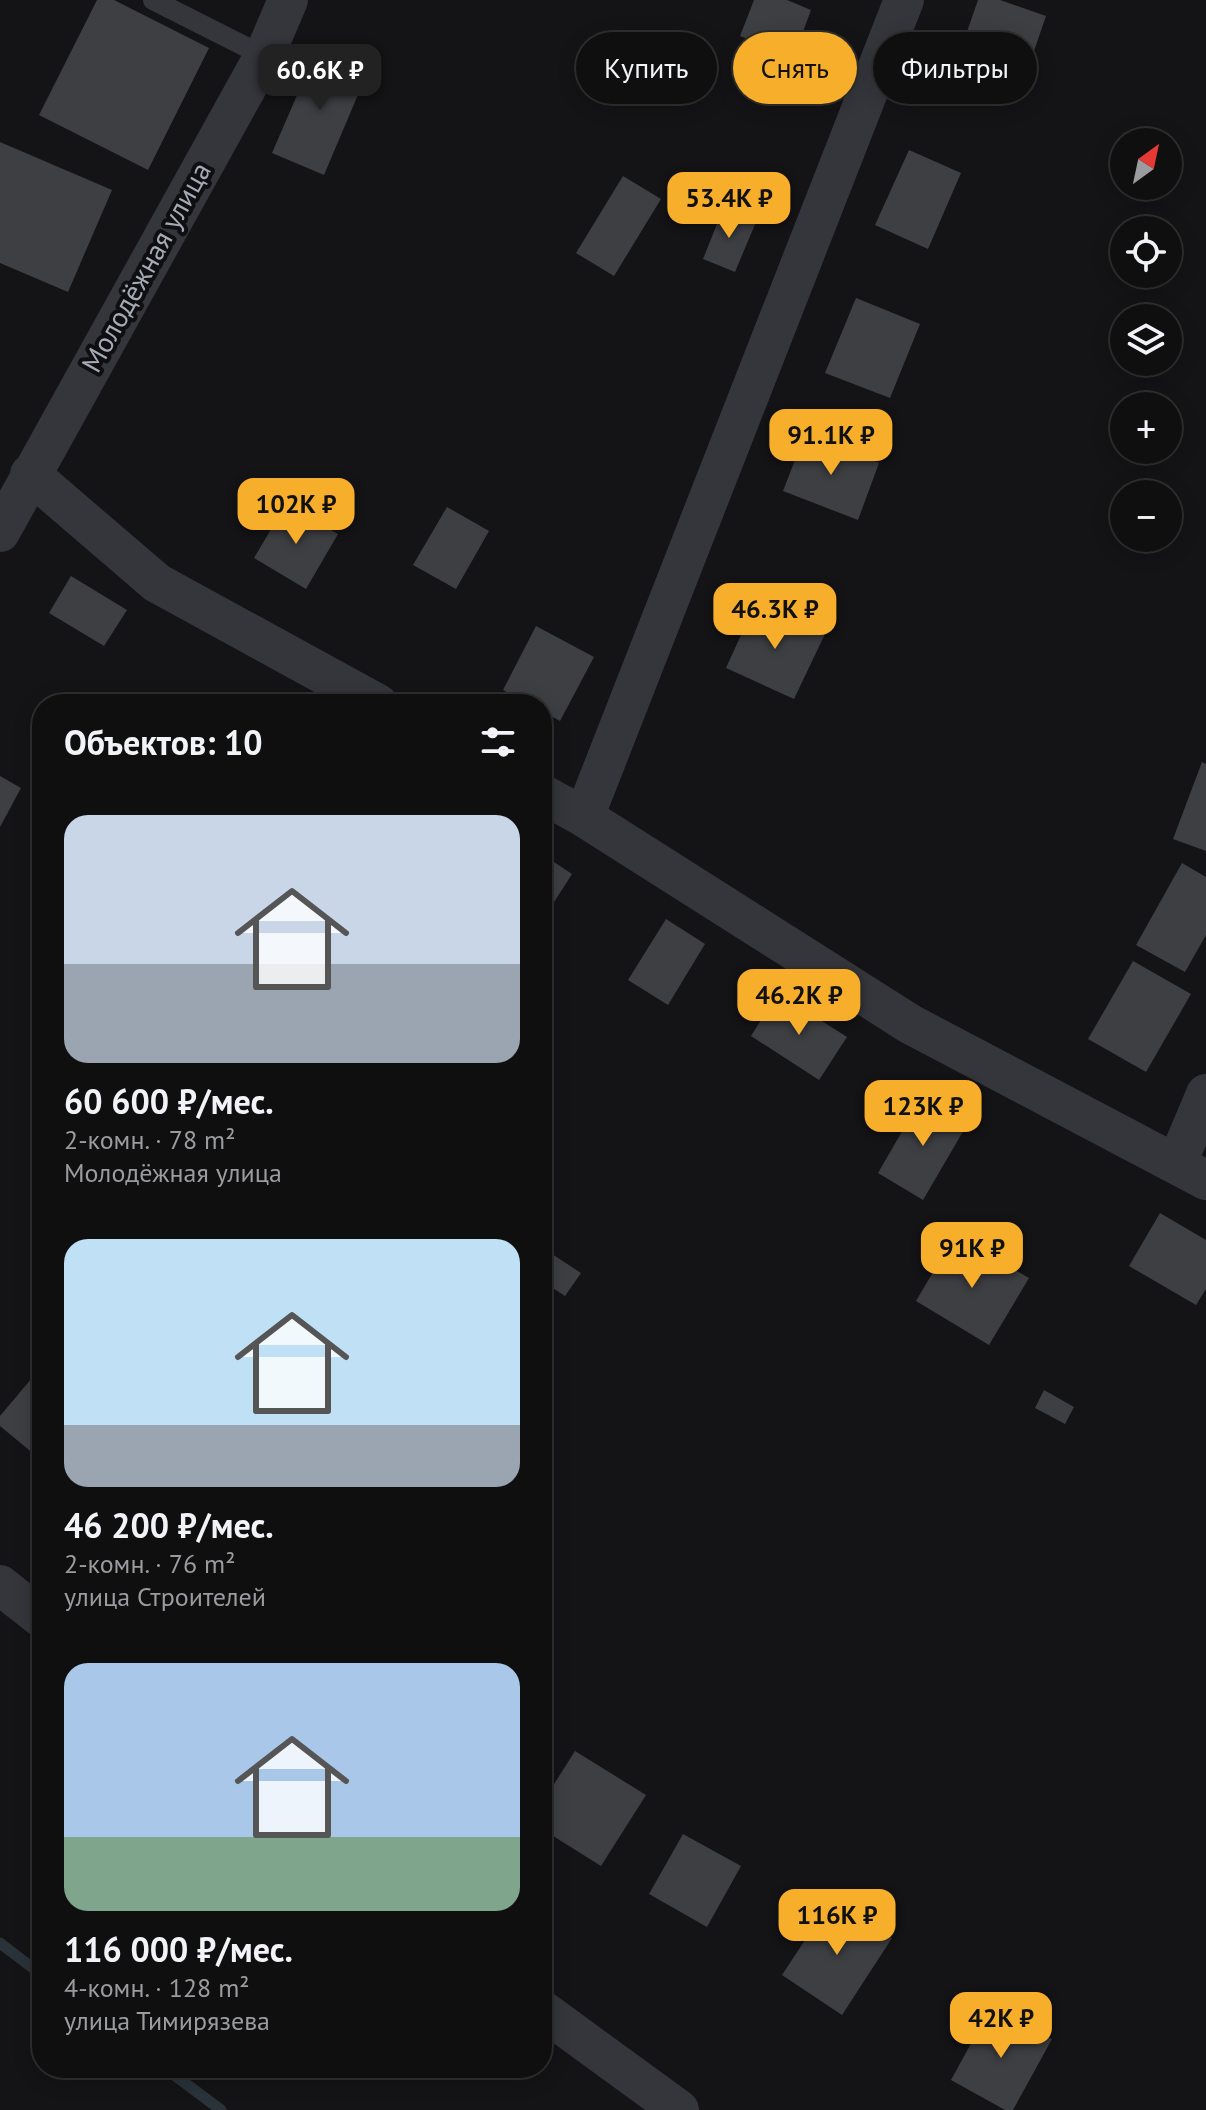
<!DOCTYPE html>
<html lang="ru">
<meta charset="utf-8">
<style>
body{margin:0;font-family:"PT Sans",sans-serif;background:#181819;color:#f1f3f6;height:100vh;display:flex;flex-direction:column;font-size:30px;white-space:nowrap}
*{box-sizing:border-box;margin:0}
p{font-size:26px;color:#9b9c9f}
.icon{flex:none;width:44px;height:44px;fill:none;stroke:currentColor;stroke-width:2;stroke-linecap:round;stroke-linejoin:round}
.map{position:relative;flex:1;overflow:hidden}
.drawer{position:absolute;left:32px;top:694px;width:520px;height:1384px;display:flex;flex-direction:column;background:#0f0f10;border-radius:32px;box-shadow:0 4px 20px #0003,0 0 0 2px #2f2f30}
.drawer>*{flex:none}
.banner{position:absolute;left:576px;top:32px;width:510px;height:72px;display:flex;gap:16px}
.needle{width:52px;rotate:33deg}
.fabs{position:absolute;left:1110px;top:128px;display:grid;gap:16px}
.fabs a{display:grid;place-items:center;width:72px;height:72px;border-radius:50%;background:#0f0f10;box-shadow:0 4px 20px #0003,0 0 0 2px #2f2f30;font-size:40px}
.price{position:absolute;translate:-50% -68px;padding:0 18px;border-radius:16px;background:#f7ae2a;color:#111;font-size:26px;line-height:52px;filter:drop-shadow(0 2px 4px #0008)}
.price::after{content:'';position:absolute;left:50%;top:48px;width:24px;height:18px;margin-left:-12px;background:inherit;clip-path:polygon(0 0,100% 0,50% 100%)}
.price.selected{background:#222;color:#fff}
ul{padding:0;list-style:none}
li{display:grid;align-content:center;gap:16px;height:424px;padding:0 32px}
li span{display:grid;place-items:center;height:248px;border-radius:24px;color:#555}
li>.icon{margin-inline-start:auto}
span .icon{width:144px;height:144px;fill:#fffc;stroke-width:1}
li b{font-size:34px}
h2{display:flex;justify-content:space-between;align-items:center;height:96px;padding:0 32px;font-size:34px}
.tag{padding:0 28px;border-radius:36px;background:#0f0f10;box-shadow:0 4px 20px #0003,0 0 0 2px #2f2f30;font-size:28px;line-height:72px}
.tag.selected{background:#f7ae2a;color:#111}
.map>svg:first-child{display:block}
.lines{fill:none;stroke-linecap:round;stroke-linejoin:round}
.stream{stroke:#2a333a;stroke-width:11}
.building{fill:#3e3f43}
.lane{stroke:#35363b;stroke-width:20}
.street{stroke:#35363b;stroke-width:40}
.labels{text-anchor:middle;stroke-width:8;stroke-linejoin:round;paint-order:stroke}
.street-label{font-size:28px;fill:#a5abb6;stroke:#0f0f11}
</style>
<div class="map">
<svg width="1206" height="2110" viewBox="0 0 1206 2110">
<rect width="100%" height="100%" fill="#141416"/>
<g class="lines">
<path class="stream" d="M0,1943L42,1975
M165,2068L221,2110"/>
</g>
<path class="building" d="M97,0H114L209,48L148,170L39,115Z
M754,0H787L811,10L794,56L740,36Z
M978,0H1000L1046,16L1020,92L954,69Z
M317,49L368,71L324,175L272,153Z
M0,142L112,190L68,292L0,263Z
M909,150L961,173L928,249L875,225Z
M623,176L661,199L614,276L576,253Z
M723,209L756,222L735,272L703,259Z
M856,298L920,324L890,398L825,373Z
M805,434L879,463L858,520L783,491Z
M286,504L338,534L306,589L254,558Z
M447,507L489,531L456,589L413,565Z
M71,576L127,610L104,646L49,613Z
M756,602L825,634L794,699L726,668Z
M536,626L594,657L560,721L542,711V704H529L503,690Z
M288,696L300,704H283Z
M1202,762L1206,764V851L1173,839Z
M0,776L21,788L0,827Z
M542,854L572,874L542,921Z
M1182,863L1206,877V935L1185,972L1136,945Z
M666,919L705,944L668,1005L628,980Z
M1133,961L1191,994L1146,1072L1088,1039Z
M778,993L847,1037L819,1080L751,1036Z
M922,1097L968,1123L923,1200L878,1173Z
M1160,1213L1206,1240V1289L1196,1305L1129,1266Z
M955,1235L1029,1278L989,1345L916,1301Z
M552,1254L581,1273L565,1296L542,1281V1268Z
M37,1372L42,1376V1446L35,1455L0,1426V1416Z
M1044,1390L1074,1407L1065,1424L1035,1408Z
M575,1751L646,1795L601,1866L542,1829V1803Z
M683,1834L741,1866L707,1927L649,1894Z
M832,1899L892,1938L842,2015L782,1975Z
M991,2007L1052,2039L1013,2110H1005L951,2080Z"/>
<g class="lines">
<path class="lane" d="M153,0L264,56"/>
<path class="street" d="M30,474L157,583L378,704
M0,532L264,56L288,0
M542,794L584,817L910,1024L1206,1180
M584,817L904,0
M1177,1163L1206,1094
M0,1585L42,1618
M542,2010L679,2110"/>
</g>
<g class="labels">
<g class="street-label">
<text transform="translate(146 267) rotate(-61)" y="10">Молодёжная улица</text>
</g>
</g>
</svg>
<div class="fabs">
<a><svg class="needle" viewBox="-14 -14 28 28"><path d="M0-13l5 13h-10z" fill="#e53935"/><path d="M0 13l5-13h-10z" fill="#9b9c9f"/></svg></a>
<a><svg class="icon" aria-label="locate" viewBox="0 0 24 24"><circle cx="12" cy="12" r="6"/><path d="M12 2v4M12 18v4M2 12h4M18 12h4"/></svg></a>
<a><svg class="icon" aria-label="layers" viewBox="0 0 24 24"><path d="M12 4l9 5-9 5-9-5zM3 14l9 5 9-5"/></svg></a>
<a>+</a>
<a>−</a>
</div>
<b class="price selected" style="left:320px;top:112px">60.6K ₽</b>
<b class="price" style="left:729px;top:240px">53.4K ₽</b>
<b class="price" style="left:831px;top:477px">91.1K ₽</b>
<b class="price" style="left:296px;top:546px">102K ₽</b>
<b class="price" style="left:775px;top:651px">46.3K ₽</b>
<b class="price" style="left:799px;top:1037px">46.2K ₽</b>
<b class="price" style="left:923px;top:1148px">123K ₽</b>
<b class="price" style="left:972px;top:1290px">91K ₽</b>
<b class="price" style="left:837px;top:1957px">116K ₽</b>
<b class="price" style="left:1001px;top:2060px">42K ₽</b>
<div class="banner">
<a class="tag">Купить</a>
<a class="tag selected">Снять</a>
<a class="tag">Фильтры</a>
</div>
<section class="drawer">
<h2>Объектов: 10<svg class="icon" aria-label="filters" viewBox="0 0 24 24"><path d="M4 7h16M4 17h16"/><circle cx="9" cy="7" r="2"/><circle cx="15" cy="17" r="2"/></svg></h2>
<ul>
<li><span style="background:linear-gradient(#c9d6e8 60%,#9aa5b1 0)"><svg class="icon" aria-label="home" viewBox="0 0 24 24"><path d="M3 11l9-7 9 7M6 9v11h12V9"/></svg></span><div><b>60 600 ₽/мес.</b><p>2-комн. · 78 m²</p><p>Молодёжная улица</p></div></li>
<li><span style="background:linear-gradient(#bfe0f5 75%,#9aa5b1 0)"><svg class="icon" aria-label="home" viewBox="0 0 24 24"><path d="M3 11l9-7 9 7M6 9v11h12V9"/></svg></span><div><b>46 200 ₽/мес.</b><p>2-комн. · 76 m²</p><p>улица Строителей</p></div></li>
<li><span style="background:linear-gradient(#a9c7e8 70%,#7fa58c 0)"><svg class="icon" aria-label="home" viewBox="0 0 24 24"><path d="M3 11l9-7 9 7M6 9v11h12V9"/></svg></span><div><b>116 000 ₽/мес.</b><p>4-комн. · 128 m²</p><p>улица Тимирязева</p></div></li>
</ul>
</section>
</div>
